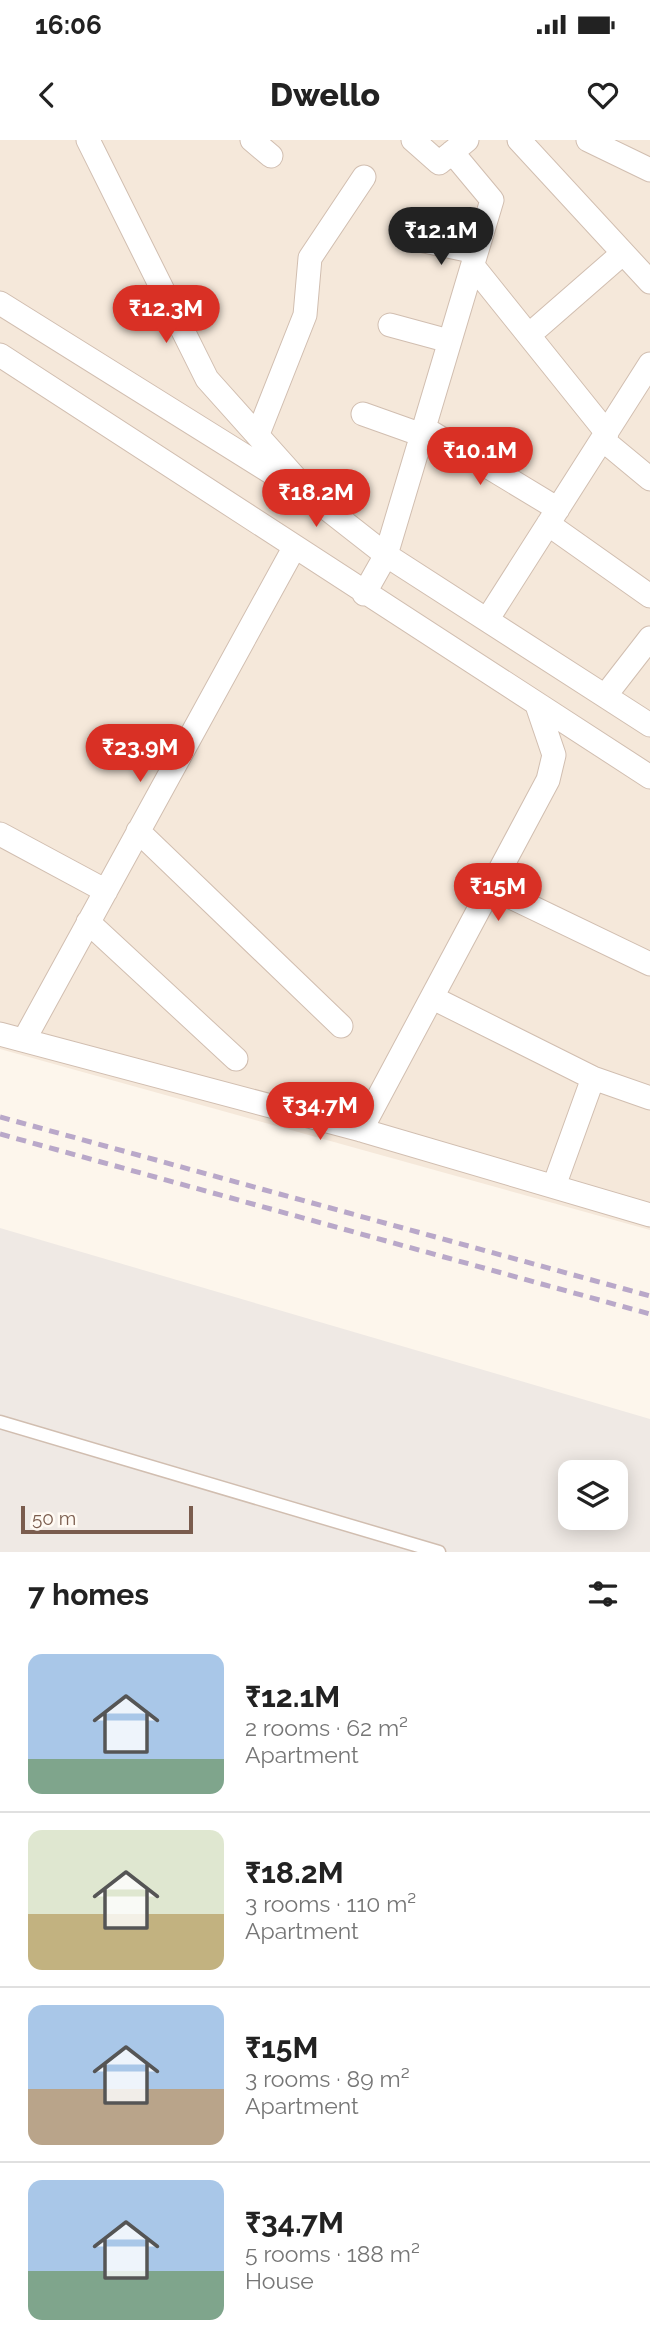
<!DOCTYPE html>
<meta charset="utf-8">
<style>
body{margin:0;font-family:Raleway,sans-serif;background:#f2f2f2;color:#222;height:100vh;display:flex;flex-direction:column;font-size:26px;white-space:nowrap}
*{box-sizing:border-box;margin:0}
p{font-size:23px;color:#767676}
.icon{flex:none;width:38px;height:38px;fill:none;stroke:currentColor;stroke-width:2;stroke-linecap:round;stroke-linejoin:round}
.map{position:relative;height:1412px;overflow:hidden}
.drawer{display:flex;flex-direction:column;background:#fff;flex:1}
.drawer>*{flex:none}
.controls{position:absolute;left:558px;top:1320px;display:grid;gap:14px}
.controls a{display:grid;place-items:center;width:70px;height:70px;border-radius:14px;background:#fff;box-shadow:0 4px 18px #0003;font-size:35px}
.scale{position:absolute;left:21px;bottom:18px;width:172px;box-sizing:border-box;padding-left:7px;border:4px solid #7a5c4d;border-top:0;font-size:19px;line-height:24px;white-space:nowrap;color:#7a5c4d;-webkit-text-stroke:5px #fffaf3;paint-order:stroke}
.price{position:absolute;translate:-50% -60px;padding:0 16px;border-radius:24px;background:#d93025;color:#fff;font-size:23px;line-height:46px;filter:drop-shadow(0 2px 4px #0008)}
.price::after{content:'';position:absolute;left:50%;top:42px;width:21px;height:16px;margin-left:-10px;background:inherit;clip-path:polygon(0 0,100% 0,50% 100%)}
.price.selected{background:#222;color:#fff}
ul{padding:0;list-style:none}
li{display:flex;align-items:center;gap:21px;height:175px;padding:0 28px}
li+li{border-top:2px solid #e0e0e0}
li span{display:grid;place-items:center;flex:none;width:196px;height:140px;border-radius:14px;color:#555}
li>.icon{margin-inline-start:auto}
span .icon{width:84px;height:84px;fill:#fffc;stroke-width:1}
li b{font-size:30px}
h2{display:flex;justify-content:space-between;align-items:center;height:84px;padding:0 28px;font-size:30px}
.status{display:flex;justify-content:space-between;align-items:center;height:49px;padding:0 35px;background:#fff;direction:ltr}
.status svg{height:19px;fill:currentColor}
header{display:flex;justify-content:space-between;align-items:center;height:91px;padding:0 28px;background:#fff;font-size:32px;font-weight:800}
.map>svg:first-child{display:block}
.residential{fill:#f5e8da}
.industrial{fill:#efe9e4;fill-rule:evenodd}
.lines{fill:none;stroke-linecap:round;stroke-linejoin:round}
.service-casing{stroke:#d1beb0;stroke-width:15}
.minor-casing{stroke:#d1beb0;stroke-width:25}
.service{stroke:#fff;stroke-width:12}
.minor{stroke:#fff;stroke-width:23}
.rail{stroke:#b9a8c9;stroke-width:5;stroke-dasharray:10 7;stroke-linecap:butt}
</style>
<div class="status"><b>16:06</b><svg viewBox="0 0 49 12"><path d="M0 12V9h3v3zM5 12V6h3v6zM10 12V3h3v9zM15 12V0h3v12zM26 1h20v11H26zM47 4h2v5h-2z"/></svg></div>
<header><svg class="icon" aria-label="back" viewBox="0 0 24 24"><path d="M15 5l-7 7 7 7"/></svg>Dwello<svg class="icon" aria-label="heart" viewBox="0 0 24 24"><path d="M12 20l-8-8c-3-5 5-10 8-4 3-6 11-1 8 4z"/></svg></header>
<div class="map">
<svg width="650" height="1412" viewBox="0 0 650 1412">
<rect width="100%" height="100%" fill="#fdf6ec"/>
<path class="residential" d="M0,0H650V1090L0,909Z"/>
<path class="industrial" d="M0,1088L650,1279V1412H0ZM570,1332H616V1377H570Z"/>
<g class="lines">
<defs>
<path id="service" d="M0,1282L439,1412"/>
<path id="minor" d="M88,0L207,239L300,343
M252,0L271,16
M413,0L439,23L467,0
M519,0L650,142
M588,0L650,30
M415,99L476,112
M473,126L607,293
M0,163L317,361L386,415L650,585
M390,185L449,201
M529,195L623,113
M0,215L650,637
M363,274L422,295
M424,288L558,369
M258,294L305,175L310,118L364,37
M603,300L650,339
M548,384L650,456
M364,454L386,415L492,60L452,12
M487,480L650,224
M605,556L650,498
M138,691L341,886
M0,694L106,751
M492,748L650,824
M88,782L236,919
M433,858L593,938L650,958
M0,894L361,990L650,1075
M24,900L294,408
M361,990L548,640L554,615L537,565
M554,1046L593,938"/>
</defs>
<use href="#service" class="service-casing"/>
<use href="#minor" class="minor-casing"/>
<use href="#service" class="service"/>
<use href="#minor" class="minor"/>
<path class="rail" d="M0,977L650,1156
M0,994L650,1174"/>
</g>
</svg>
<div class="controls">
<a><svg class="icon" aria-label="layers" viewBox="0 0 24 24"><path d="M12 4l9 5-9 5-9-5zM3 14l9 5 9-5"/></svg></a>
</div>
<div class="scale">50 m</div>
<b class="price selected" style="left:441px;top:127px">₹12.1M</b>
<b class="price" style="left:166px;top:205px">₹12.3M</b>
<b class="price" style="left:480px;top:347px">₹10.1M</b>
<b class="price" style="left:316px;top:389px">₹18.2M</b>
<b class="price" style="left:140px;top:644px">₹23.9M</b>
<b class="price" style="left:498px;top:783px">₹15M</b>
<b class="price" style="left:320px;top:1002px">₹34.7M</b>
</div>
<section class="drawer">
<h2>7 homes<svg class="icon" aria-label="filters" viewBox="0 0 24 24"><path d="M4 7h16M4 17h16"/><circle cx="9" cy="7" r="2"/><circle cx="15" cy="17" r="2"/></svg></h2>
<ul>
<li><span style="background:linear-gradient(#a9c7e8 75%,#7fa58c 0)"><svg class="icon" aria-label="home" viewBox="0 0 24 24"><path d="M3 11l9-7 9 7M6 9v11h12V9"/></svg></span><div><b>₹12.1M</b><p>2 rooms · 62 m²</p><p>Apartment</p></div></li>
<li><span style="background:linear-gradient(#dfe7d0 60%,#c2b280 0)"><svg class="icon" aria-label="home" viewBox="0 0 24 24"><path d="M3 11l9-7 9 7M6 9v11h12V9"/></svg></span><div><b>₹18.2M</b><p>3 rooms · 110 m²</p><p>Apartment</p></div></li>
<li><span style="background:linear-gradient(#a9c7e8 60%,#b9a48a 0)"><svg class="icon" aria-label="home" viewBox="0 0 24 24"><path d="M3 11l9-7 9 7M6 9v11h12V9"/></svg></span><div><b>₹15M</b><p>3 rooms · 89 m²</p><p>Apartment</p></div></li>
<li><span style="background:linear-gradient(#a9c7e8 65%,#7fa58c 0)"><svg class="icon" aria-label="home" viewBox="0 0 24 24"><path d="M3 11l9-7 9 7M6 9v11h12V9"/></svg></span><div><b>₹34.7M</b><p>5 rooms · 188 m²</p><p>House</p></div></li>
</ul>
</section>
